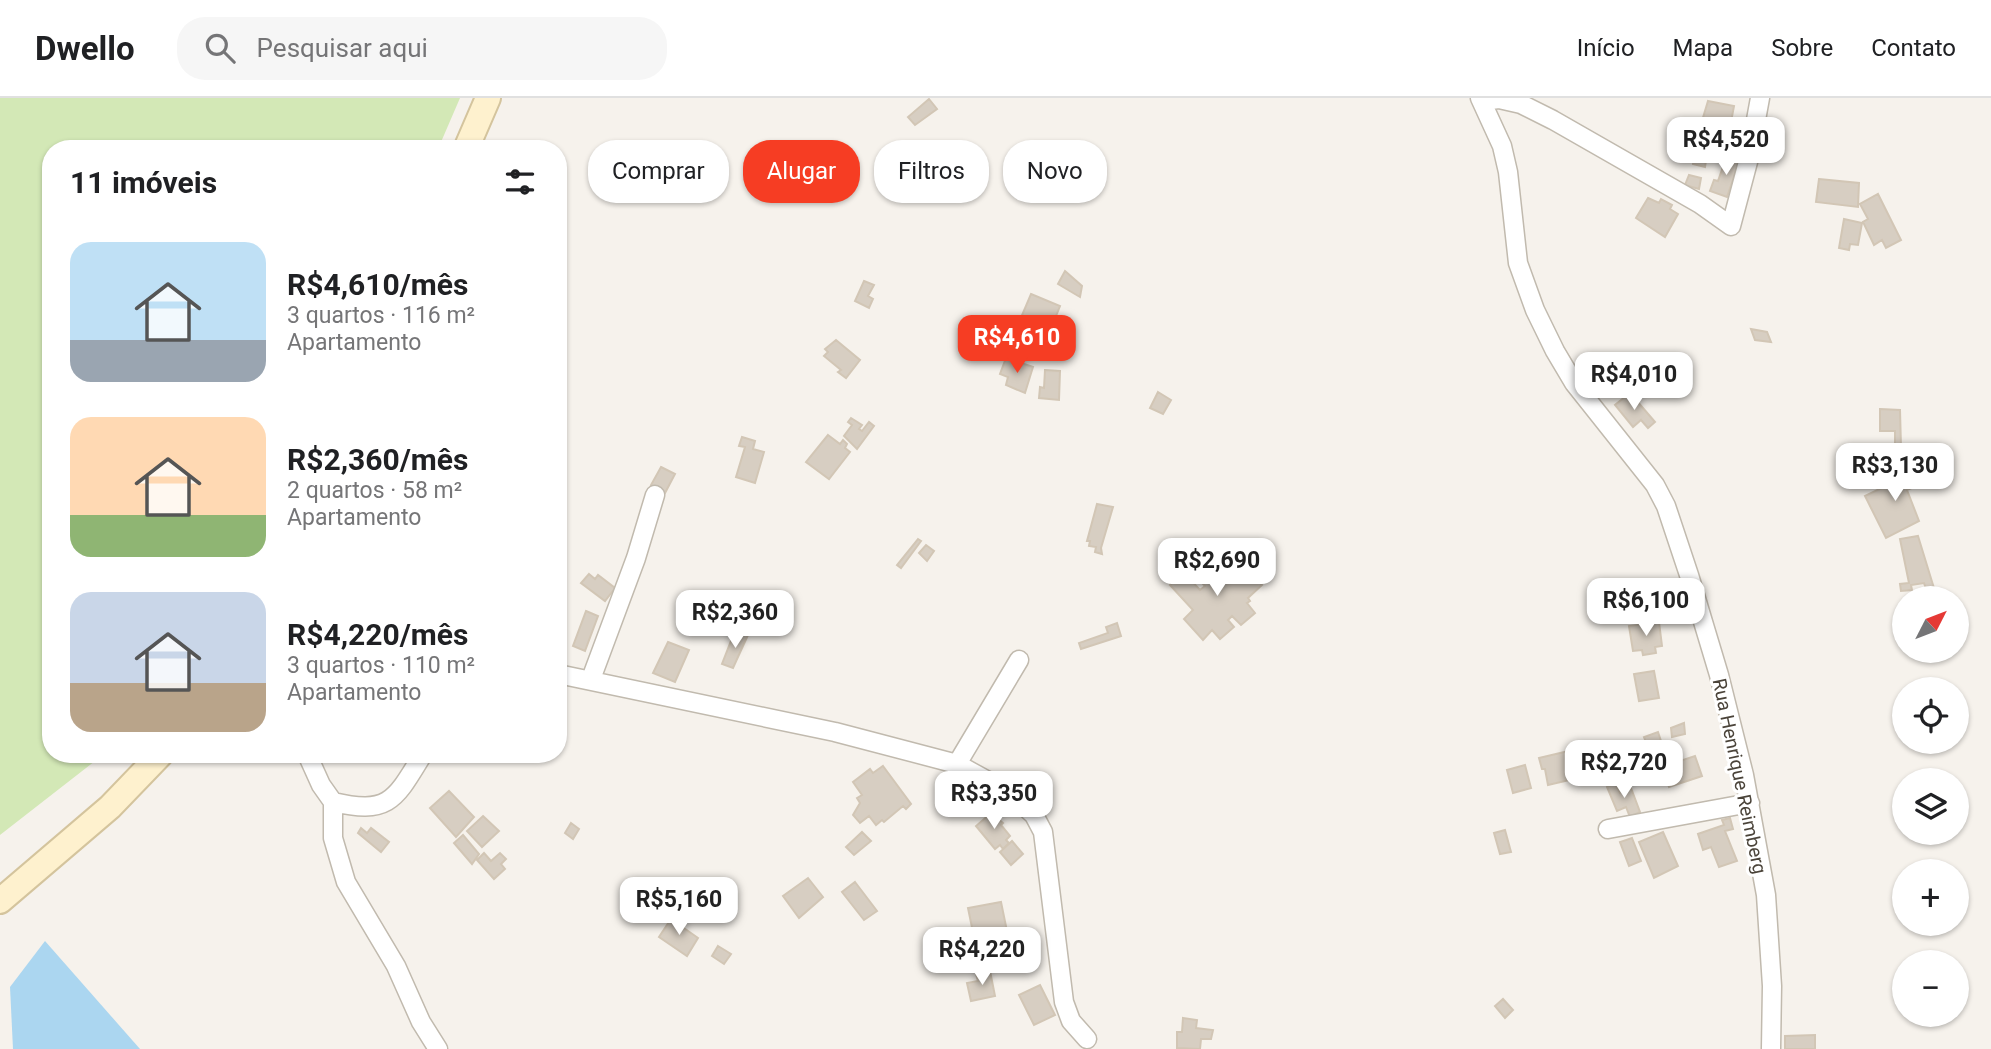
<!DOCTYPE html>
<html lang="pt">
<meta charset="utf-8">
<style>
body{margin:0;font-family:Roboto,sans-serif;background:#f6f6f6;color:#202124;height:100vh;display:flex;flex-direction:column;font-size:26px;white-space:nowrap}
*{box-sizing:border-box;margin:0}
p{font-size:23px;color:#757577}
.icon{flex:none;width:38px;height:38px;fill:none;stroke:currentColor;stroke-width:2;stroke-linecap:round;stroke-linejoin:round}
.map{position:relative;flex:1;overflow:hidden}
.panel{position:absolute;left:42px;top:42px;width:525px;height:623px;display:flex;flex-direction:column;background:#fff;border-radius:28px;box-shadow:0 2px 5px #0004}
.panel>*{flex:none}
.banner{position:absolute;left:588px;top:42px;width:665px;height:63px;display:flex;gap:14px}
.needle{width:46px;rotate:48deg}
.controls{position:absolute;left:1892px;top:488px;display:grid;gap:14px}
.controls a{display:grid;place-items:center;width:77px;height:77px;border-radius:50%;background:#fff;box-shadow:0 2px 5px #0004;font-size:35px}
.price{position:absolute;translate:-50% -60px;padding:0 16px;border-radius:14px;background:#fff;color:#222;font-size:23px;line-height:46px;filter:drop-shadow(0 2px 4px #0008)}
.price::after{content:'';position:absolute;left:50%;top:42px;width:21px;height:16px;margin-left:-10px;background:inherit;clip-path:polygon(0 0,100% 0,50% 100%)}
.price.selected{background:#f63d23;color:#fff}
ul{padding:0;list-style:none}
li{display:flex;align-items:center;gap:21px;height:175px;padding:0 28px}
li span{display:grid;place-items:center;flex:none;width:196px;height:140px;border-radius:21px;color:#555}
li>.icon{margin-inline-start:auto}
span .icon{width:84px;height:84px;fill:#fffc;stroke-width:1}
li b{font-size:30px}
h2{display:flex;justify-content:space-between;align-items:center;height:84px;padding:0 28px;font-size:30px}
.tag{padding:0 24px;border-radius:28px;background:#fff;box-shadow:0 2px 5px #0004;font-size:24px;line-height:63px}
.tag.selected{background:#f63d23;color:#fff}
header{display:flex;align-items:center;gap:42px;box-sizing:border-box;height:98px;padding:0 35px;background:#fff;border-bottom:2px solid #e0e0e0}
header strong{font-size:33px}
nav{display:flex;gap:38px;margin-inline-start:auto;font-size:24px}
.search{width:490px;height:63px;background:#f6f6f6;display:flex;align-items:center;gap:18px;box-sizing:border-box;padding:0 24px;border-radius:28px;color:#757577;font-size:26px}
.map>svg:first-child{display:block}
.green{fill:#d3e8b6}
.water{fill:#abd6f0}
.building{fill:#d7cec2;stroke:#d2c6b5;stroke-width:2}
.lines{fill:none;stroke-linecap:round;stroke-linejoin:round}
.minor-casing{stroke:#c1baae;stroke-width:21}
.secondary-casing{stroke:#d4c49d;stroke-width:28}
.minor{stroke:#fff;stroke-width:18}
.secondary{stroke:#fef1ce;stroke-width:24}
.labels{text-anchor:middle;stroke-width:6;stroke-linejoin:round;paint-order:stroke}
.street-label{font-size:19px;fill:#4a4339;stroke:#fff}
</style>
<header>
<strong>Dwello</strong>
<div class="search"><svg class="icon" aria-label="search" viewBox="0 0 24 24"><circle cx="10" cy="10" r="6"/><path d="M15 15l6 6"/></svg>Pesquisar aqui</div>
<nav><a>Início</a><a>Mapa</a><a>Sobre</a><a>Contato</a></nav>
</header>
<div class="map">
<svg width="1991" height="951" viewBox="0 0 1991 951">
<rect width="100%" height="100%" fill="#f6f2ec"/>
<path class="green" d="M0,0H460L438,51H51V656H104L0,737Z"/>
<path class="water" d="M45,843L140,951H13L10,889Z"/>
<path class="building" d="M929,1L937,11L915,27L908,19Z
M1708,3L1734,8L1730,29L1702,23Z
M1699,30L1706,31L1704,43L1709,44L1705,69L1693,66Z
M1714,38L1731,42L1728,56L1710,52Z
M1727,57L1740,61L1727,99L1710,93L1714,82L1718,83Z
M1689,77L1701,80L1699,91L1685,87Z
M1819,81L1859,85L1858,109L1816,104Z
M1878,96L1901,142L1886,150L1882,142L1874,147L1863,124L1868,121L1860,106Z
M1648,100L1659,105L1661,101L1672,107L1670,111L1678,116L1665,139L1636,120Z
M1844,121L1862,125L1858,147L1850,146L1849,152L1839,150Z
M1065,173L1082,188L1080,199L1058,186Z
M864,183L874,187L868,198L873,201L869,210L855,203Z
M1031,196L1060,208L1054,223L1058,224L1054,235L1020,222Z
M1751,231L1767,234L1771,244L1755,242Z
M836,242L860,262L846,280L838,274L841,272L824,258L828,254L825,251Z
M1006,260L1033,269L1025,295L1006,287L1008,279L1000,276Z
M1045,272L1060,273L1059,302L1039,300L1040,289L1044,290Z
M1158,294L1171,302L1163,316L1150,310Z
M1630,295L1655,324L1648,330L1641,322L1633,329L1615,307Z
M1880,311L1900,312L1901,349L1895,350V333H1880Z
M851,320L862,327L859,331L862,333L869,324L874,328L857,351L844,338L852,327L848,324Z
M828,337L840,346L843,342L847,346L845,350L850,354L829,381L806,364Z
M742,339L755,343L753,351L764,354L755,385L736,379L745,349L739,348Z
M1913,367L1921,386L1907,392L1919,423L1886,440L1865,398L1892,385L1889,379L1896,376L1898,381L1904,379L1901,372Z
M661,369L675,376L665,395L651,387Z
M1097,406L1113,409L1101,450L1102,456L1095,454L1096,449L1089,448L1090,443H1087Z
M1918,438L1937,500H1929L1924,485L1911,487L1912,492L1901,493L1900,486L1909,485L1900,441Z
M918,441L921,443L901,470L897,467Z
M926,447L934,453L927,463L919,455Z
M1202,458L1225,482L1244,466L1262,487L1248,500L1250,503L1247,505L1255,515L1241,527L1232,518L1228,522L1234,529L1220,541L1212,532L1203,542L1184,521L1193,512L1170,487L1184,475L1200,492L1205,488L1188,470Z
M589,476L595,481L598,477L615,490L605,503L581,485Z
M586,513L598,518L585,553L573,548Z
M1659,524L1662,548L1655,549L1656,555L1643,557L1642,552L1633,553L1629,528Z
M1117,525L1121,538L1081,551L1079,545L1108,535L1106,529Z
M738,533L748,537L733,570L722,566L731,543L733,544Z
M668,544L689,552L675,584L653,575Z
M1654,573L1659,600L1639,603L1634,576Z
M1684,625L1685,636L1672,639L1671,630Z
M1658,634L1664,652L1642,659L1639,650L1647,647L1644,639Z
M1577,651L1582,679L1548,687L1545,671H1542L1539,660Z
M1695,658L1702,678L1669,689L1662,669Z
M1525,667L1531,690L1513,695L1507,672Z
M883,668L911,706L906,711L903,708L884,724L882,722L876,727L869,718L860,725L853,717L860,705L857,700L862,697L853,684L870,671L873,675Z
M1615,685L1620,695L1631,690L1640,714L1630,719L1626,709L1617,713L1607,689Z
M449,693L474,719L456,739L430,710Z
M991,715L1003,725L1001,727L1010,738L1006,742L1009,745L1003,751L1000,747L995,751L976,728Z
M483,718L499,733L482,749L467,733Z
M1730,720L1733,731L1725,733L1737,763L1719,769L1711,749L1703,752L1698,736L1724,727L1722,722Z
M571,725L579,731L573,741L565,735Z
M361,730L367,735L371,730L389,744L381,754L358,735Z
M1505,732L1511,754L1500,756L1494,735Z
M862,734L871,743L854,757L846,749Z
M1663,734L1678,768L1654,780L1639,744Z
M463,737L479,756L472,766L454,745Z
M1632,740L1641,763L1629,768L1620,744Z
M1012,743L1023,756L1011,767L1000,754Z
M484,755L491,763L500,755L506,761L501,766L505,771L494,781L477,762Z
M808,780L823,799L799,820L783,798Z
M855,784L877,813L864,822L842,794Z
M1001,804L1009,843L976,849L968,810Z
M671,821L698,840L687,858L659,839Z
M718,848L731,856L724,866L712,858Z
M990,873L995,898L971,903L967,885L978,883L976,876Z
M1040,887L1055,917L1034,927L1019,897Z
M1503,901L1513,912L1505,920L1495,908Z
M1183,920L1197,922L1196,930L1213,932L1211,941H1201L1200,951L1177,950V934H1182Z
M1815,937V951H1785V938Z"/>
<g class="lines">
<defs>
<path id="minor" d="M1480,0L1502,48L1508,74L1518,165L1535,212L1555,253L1574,285L1655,387L1666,408L1689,477L1719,577L1744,677L1766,797L1772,888L1771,951
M1482,3L1499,1L1521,6L1553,22L1700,106L1731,128L1749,60L1760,0
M558,576L835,634L957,666L997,688L1023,707L1034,717L1043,734L1064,904L1071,923L1087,941
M591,581L636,460L655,397
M307,656L321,687L333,704C389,717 395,702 423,656
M957,666L1019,562
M333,704V740L346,784L396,868L421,924L438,951
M1608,731L1750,705"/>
<path id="secondary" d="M466,51L488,0
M0,803L110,709L161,656"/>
</defs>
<use href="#minor" class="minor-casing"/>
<use href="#secondary" class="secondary-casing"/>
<use href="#minor" class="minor"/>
<use href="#secondary" class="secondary"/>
</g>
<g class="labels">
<g class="street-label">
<text transform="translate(1740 678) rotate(78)" y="7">Rua Henrique Reimberg</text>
</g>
</g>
</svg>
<div class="controls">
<a><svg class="needle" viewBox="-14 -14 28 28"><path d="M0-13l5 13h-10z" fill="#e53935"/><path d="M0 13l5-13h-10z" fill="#757577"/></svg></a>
<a><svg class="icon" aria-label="locate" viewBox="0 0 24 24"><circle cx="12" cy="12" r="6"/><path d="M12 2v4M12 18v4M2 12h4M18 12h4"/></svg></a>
<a><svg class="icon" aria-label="layers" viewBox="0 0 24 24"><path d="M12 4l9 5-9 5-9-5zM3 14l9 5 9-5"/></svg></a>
<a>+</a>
<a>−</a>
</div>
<b class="price" style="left:1726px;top:79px">R$4,520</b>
<b class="price selected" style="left:1017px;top:277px">R$4,610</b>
<b class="price" style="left:1634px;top:314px">R$4,010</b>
<b class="price" style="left:1895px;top:405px">R$3,130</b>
<b class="price" style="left:1217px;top:500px">R$2,690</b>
<b class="price" style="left:1646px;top:540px">R$6,100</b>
<b class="price" style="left:735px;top:552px">R$2,360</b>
<b class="price" style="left:1624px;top:702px">R$2,720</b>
<b class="price" style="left:994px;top:733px">R$3,350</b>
<b class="price" style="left:679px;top:839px">R$5,160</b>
<b class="price" style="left:982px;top:889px">R$4,220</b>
<div class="banner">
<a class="tag">Comprar</a>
<a class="tag selected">Alugar</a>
<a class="tag">Filtros</a>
<a class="tag">Novo</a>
</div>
<section class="panel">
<h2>11 imóveis<svg class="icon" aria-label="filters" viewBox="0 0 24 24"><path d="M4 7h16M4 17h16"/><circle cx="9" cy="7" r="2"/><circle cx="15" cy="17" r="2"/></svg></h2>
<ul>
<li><span style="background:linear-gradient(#bfe0f5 70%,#9aa5b1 0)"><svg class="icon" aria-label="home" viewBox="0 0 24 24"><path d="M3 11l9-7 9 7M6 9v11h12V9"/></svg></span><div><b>R$4,610/mês</b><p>3 quartos · 116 m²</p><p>Apartamento</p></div></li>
<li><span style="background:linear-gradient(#ffd9b3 70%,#8fb573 0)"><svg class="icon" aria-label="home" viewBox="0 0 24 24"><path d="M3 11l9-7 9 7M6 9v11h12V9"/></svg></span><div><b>R$2,360/mês</b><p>2 quartos · 58 m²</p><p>Apartamento</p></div></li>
<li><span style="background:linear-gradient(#c9d6e8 65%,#b9a48a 0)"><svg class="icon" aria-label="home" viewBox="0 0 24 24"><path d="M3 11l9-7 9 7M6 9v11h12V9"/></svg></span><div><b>R$4,220/mês</b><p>3 quartos · 110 m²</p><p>Apartamento</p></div></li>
</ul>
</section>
</div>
